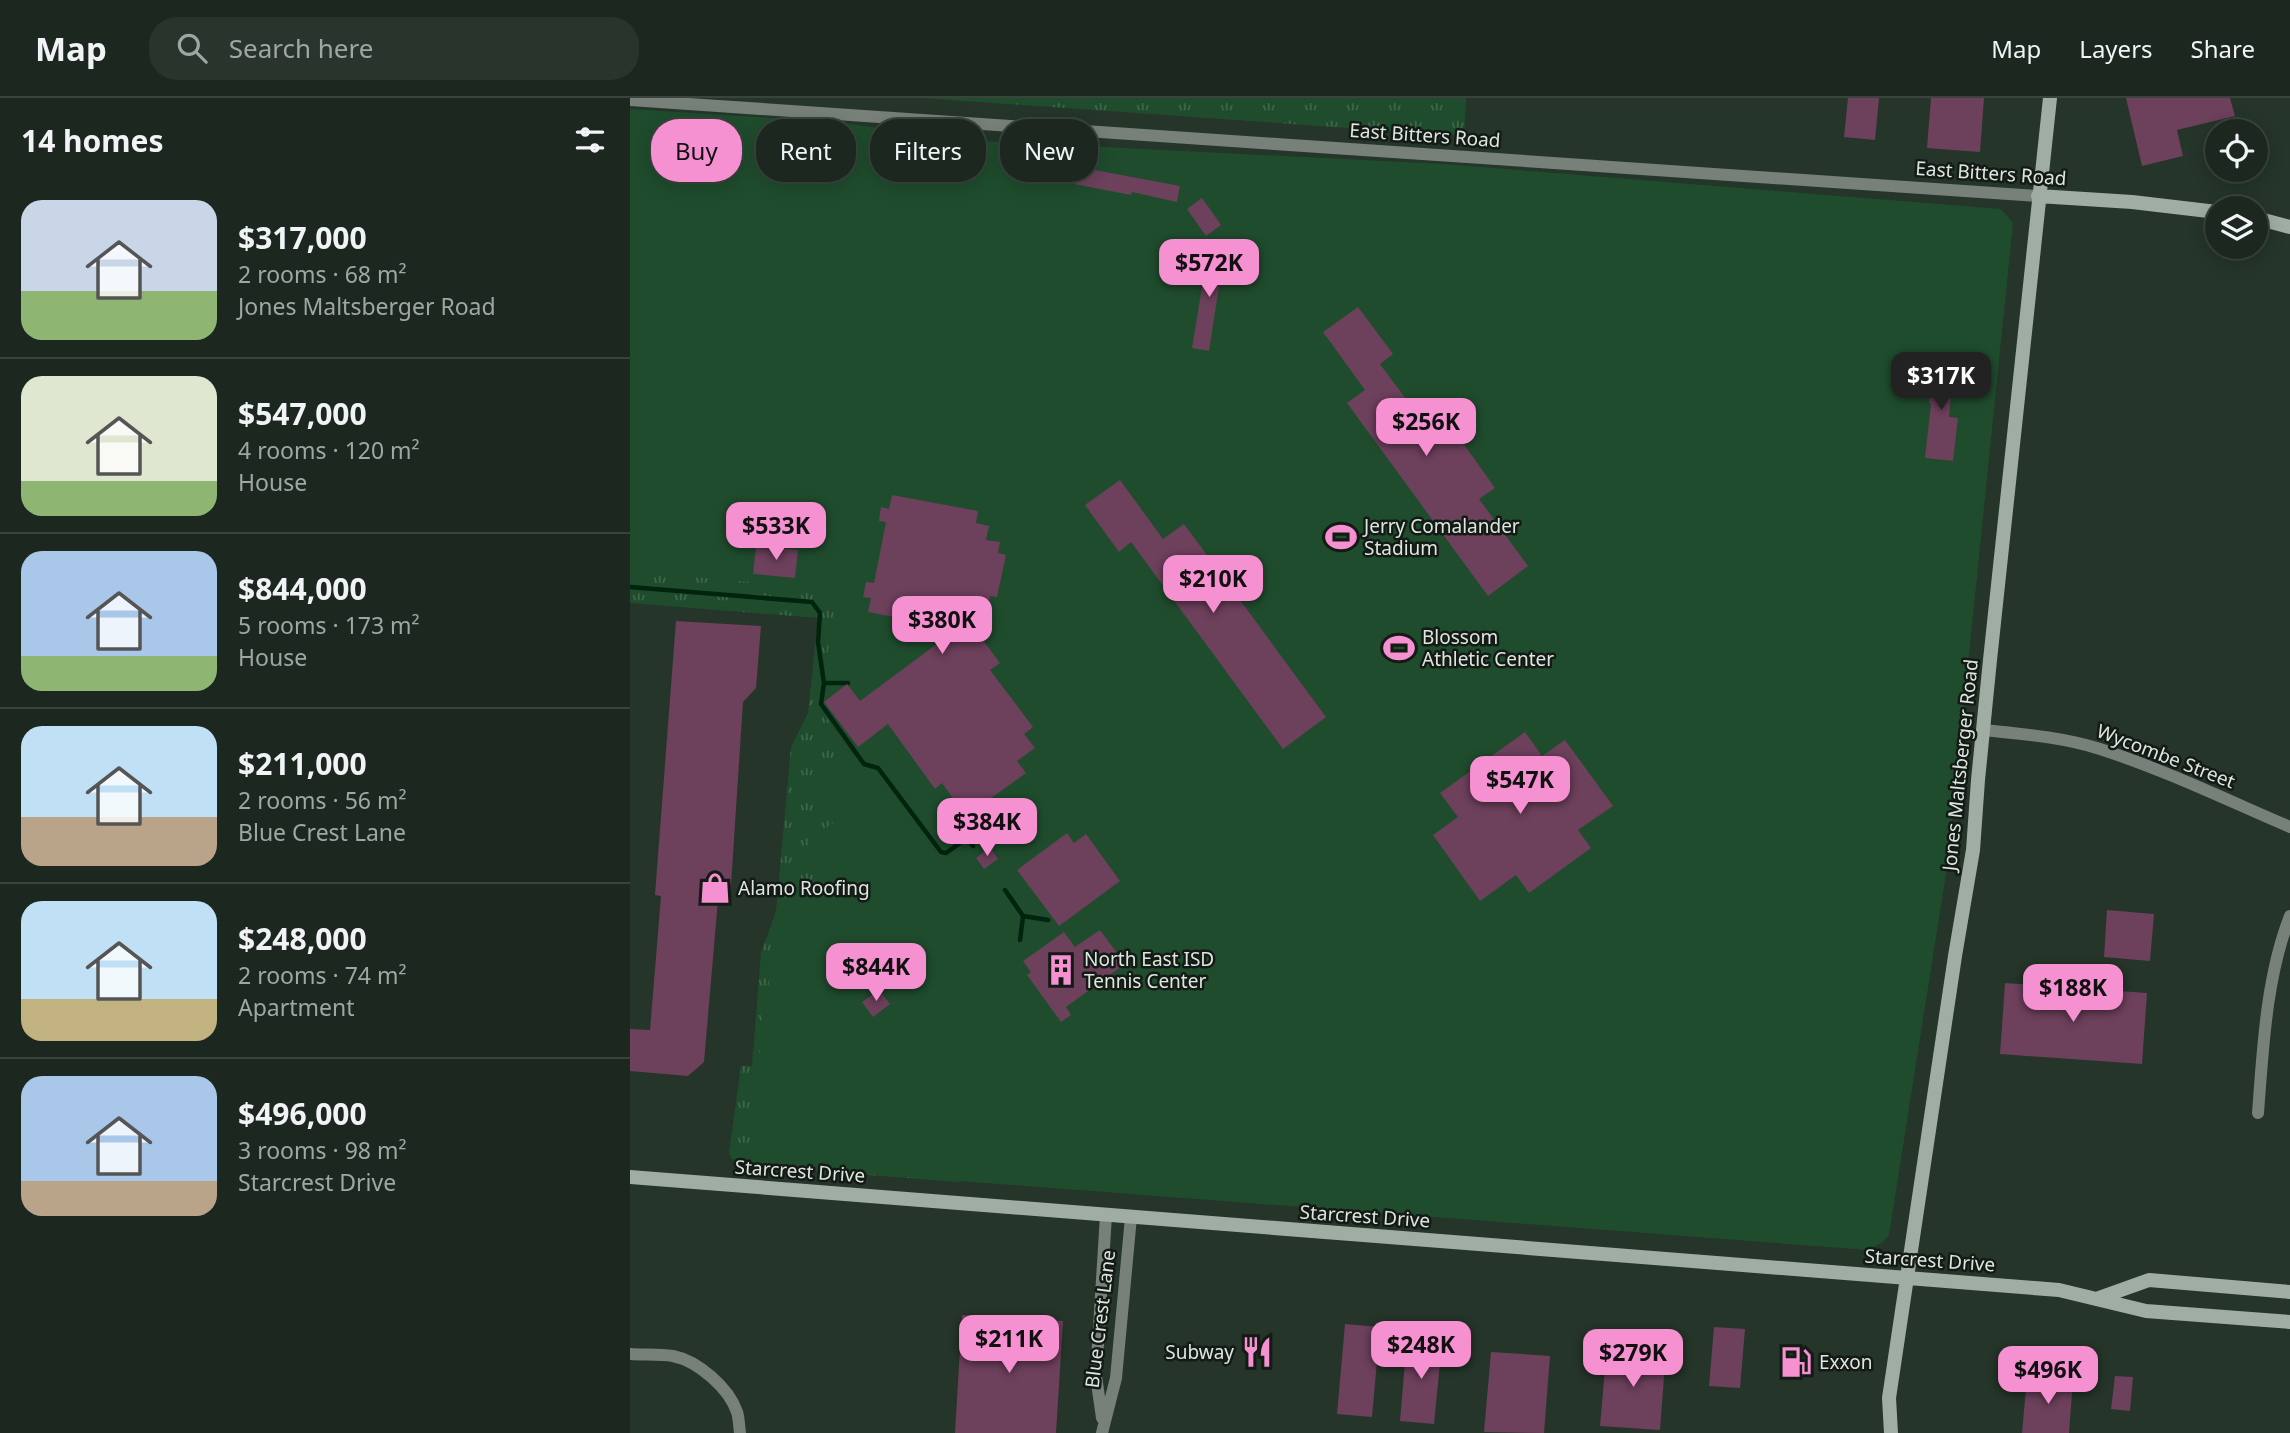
<!DOCTYPE html>
<meta charset="utf-8">
<style>
body{margin:0;font-family:"Noto Sans",sans-serif;background:#29342c;color:#f1f3f6;height:100vh;display:flex;flex-direction:column;font-size:26px;white-space:nowrap}
*{box-sizing:border-box;margin:0}
p{font-size:23px;color:#a0a6a4}
.icon{flex:none;width:38px;height:38px;fill:none;stroke:currentColor;stroke-width:2;stroke-linecap:round;stroke-linejoin:round}
.map{position:relative;flex:1;overflow:hidden}
.drawer{display:flex;flex-direction:column;background:#1c281f;width:630px}
.drawer>*{flex:none}
.guide{position:absolute;left:21px;top:21px;width:665px;height:63px;display:flex;gap:14px}
.tools{position:absolute;left:1575px;top:21px;display:grid;gap:14px}
.tools a{display:grid;place-items:center;width:63px;height:63px;border-radius:50%;background:#1c281f;box-shadow:0 4px 18px #0003,0 0 0 2px #3a443d;font-size:35px}
.price{position:absolute;translate:-50% -60px;padding:0 16px;border-radius:14px;background:#f590d1;color:#111;font-size:23px;line-height:46px;filter:drop-shadow(0 2px 4px #0008)}
.price::after{content:'';position:absolute;left:50%;top:42px;width:21px;height:16px;margin-left:-10px;background:inherit;clip-path:polygon(0 0,100% 0,50% 100%)}
.price.current{background:#222;color:#fff}
ul{padding:0;list-style:none}
li{display:flex;align-items:center;gap:21px;height:175px;padding:0 21px}
li+li{border-top:2px solid #3a443d}
li span{display:grid;place-items:center;flex:none;width:196px;height:140px;border-radius:21px;color:#555}
li>.icon{margin-inline-start:auto}
span .icon{width:84px;height:84px;fill:#fffc;stroke-width:1}
li b{font-size:30px}
h2{display:flex;justify-content:space-between;align-items:center;height:84px;padding:0 21px;font-size:30px}
.pill{padding:0 24px;border-radius:28px;background:#1c281f;box-shadow:0 4px 18px #0003,0 0 0 2px #3a443d;font-size:24px;line-height:63px}
.pill.current{background:#f590d1;color:#111}
header{display:flex;align-items:center;gap:42px;box-sizing:border-box;height:98px;padding:0 35px;background:#1c281f;border-bottom:2px solid #3a443d}
header strong{font-size:33px}
nav{display:flex;gap:38px;margin-inline-start:auto;font-size:24px}
.search{width:490px;height:63px;background:#29342c;display:flex;align-items:center;gap:18px;box-sizing:border-box;padding:0 24px;border-radius:28px;color:#a0a6a4;font-size:26px}
main{display:flex;flex:1;min-height:0}
.map>svg:first-child{display:block}
.grass{fill:url(#grass-tufts)}
.pitch{fill:#1f4c2d}
.lines{fill:none;stroke-linecap:round;stroke-linejoin:round}
.stream{stroke:#01240e;stroke-width:4.5}
.building{fill:#6d405c}
.street{stroke:#78807a;stroke-width:12}
.secondary{stroke:#a0ada3;stroke-width:14}
.labels{text-anchor:middle;stroke-width:5;stroke-linejoin:round;paint-order:stroke}
.street-label{font-size:19px;fill:#dde6df;stroke:#141a15}
.poi-label{font-size:19px;fill:#dde6df;stroke:#141a15;text-anchor:start}
</style>
<header>
<strong>Map</strong>
<div class="search"><svg class="icon" aria-label="search" viewBox="0 0 24 24"><circle cx="10" cy="10" r="6"/><path d="M15 15l6 6"/></svg>Search here</div>
<nav><a>Map</a><a>Layers</a><a>Share</a></nav>
</header>
<main>
<section class="drawer">
<h2>14 homes<svg class="icon" aria-label="filters" viewBox="0 0 24 24"><path d="M4 7h16M4 17h16"/><circle cx="9" cy="7" r="2"/><circle cx="15" cy="17" r="2"/></svg></h2>
<ul>
<li><span style="background:linear-gradient(#c9d6e8 65%,#8fb573 0)"><svg class="icon" aria-label="home" viewBox="0 0 24 24"><path d="M3 11l9-7 9 7M6 9v11h12V9"/></svg></span><div><b>$317,000</b><p>2 rooms · 68 m²</p><p>Jones Maltsberger Road</p></div></li>
<li><span style="background:linear-gradient(#dfe7d0 75%,#8fb573 0)"><svg class="icon" aria-label="home" viewBox="0 0 24 24"><path d="M3 11l9-7 9 7M6 9v11h12V9"/></svg></span><div><b>$547,000</b><p>4 rooms · 120 m²</p><p>House</p></div></li>
<li><span style="background:linear-gradient(#a9c7e8 75%,#8fb573 0)"><svg class="icon" aria-label="home" viewBox="0 0 24 24"><path d="M3 11l9-7 9 7M6 9v11h12V9"/></svg></span><div><b>$844,000</b><p>5 rooms · 173 m²</p><p>House</p></div></li>
<li><span style="background:linear-gradient(#bfe0f5 65%,#b9a48a 0)"><svg class="icon" aria-label="home" viewBox="0 0 24 24"><path d="M3 11l9-7 9 7M6 9v11h12V9"/></svg></span><div><b>$211,000</b><p>2 rooms · 56 m²</p><p>Blue Crest Lane</p></div></li>
<li><span style="background:linear-gradient(#bfe0f5 70%,#c2b280 0)"><svg class="icon" aria-label="home" viewBox="0 0 24 24"><path d="M3 11l9-7 9 7M6 9v11h12V9"/></svg></span><div><b>$248,000</b><p>2 rooms · 74 m²</p><p>Apartment</p></div></li>
<li><span style="background:linear-gradient(#a9c7e8 75%,#b9a48a 0)"><svg class="icon" aria-label="home" viewBox="0 0 24 24"><path d="M3 11l9-7 9 7M6 9v11h12V9"/></svg></span><div><b>$496,000</b><p>3 rooms · 98 m²</p><p>Starcrest Drive</p></div></li>
</ul>
</section>
<div class="map">
<svg width="1660" height="1335" viewBox="0 0 1660 1335">
<defs>
<pattern id="grass-tufts" width="24" height="20" patternUnits="userSpaceOnUse" patternTransform="scale(1.75)"><rect width="24" height="20" fill="#1f4c2d"/><path d="M3 7l-1-3M5 7V3M7 7l1-3M15 17l-1-3M17 17v-4M19 17l1-3" fill="none" stroke="#3f664b"/></pattern>
</defs>
<rect width="100%" height="100%" fill="#253529"/>
<path class="grass" d="M292,0H836L834,38Z
M0,471L213,479L189,608L225,659L200,775L335,1081L329,1084L109,1067L101,1060L99,1055L111,968H122L131,855L146,813L161,649L178,615L188,520L0,505Z"/>
<path class="pitch" d="M0,11L205,24L334,42L814,66L1371,111L1383,125L1318,763L1259,1137L1253,1144L1238,1152L119,1067L125,1034L131,929L153,808L199,775L177,744L210,720L186,687L225,658L188,608L209,492L0,473Z"/>
<g class="lines">
<path class="stream" d="M0,489L182,504L190,515L188,544L194,585L191,606L234,666L248,670L311,754L316,755L337,740L343,748
M195,585H218
M375,792L393,818L418,822
M390,842L393,818"/>
</g>
<path class="building" d="M1218,0H1249L1245,42L1214,39Z
M1301,0H1354L1350,54L1297,50Z
M1496,0H1600L1605,18L1547,32L1553,58L1512,68Z
M448,69L550,88L547,104L502,94L501,97L444,86Z
M572,100L591,127L576,138L557,111Z
M579,147L595,150L579,253L562,250Z
M728,209L763,256L750,266L805,340L821,328L865,390L849,401L898,468L858,498L717,305L735,292L693,234Z
M1303,258L1325,260L1319,319L1328,320L1323,363L1295,360L1301,306L1299,305Z
M490,382L533,441L554,426L696,619L653,651L501,444L489,454L455,407Z
M262,397L348,413L346,425L359,428L356,442L370,444L368,455L376,457L367,499L360,498L358,509L344,506L340,525L370,565L360,572L403,629L394,636L405,650L387,663L396,675L336,718L312,685L305,691L258,626L228,649L194,604L217,586L230,603L327,531L238,514L241,500L233,499L236,484L244,485L256,424L249,423L251,409L259,411Z
M126,448L168,452L165,480L123,476Z
M46,523L131,528L126,590L113,604L101,787L88,802L74,964L58,978L0,973V931L20,932L31,798L25,797Z
M895,634L912,658L935,642L983,708L948,732L961,750L899,795L886,777L850,803L803,737L828,719L810,695Z
M437,735L444,745L456,736L490,783L429,828L387,772Z
M360,749L368,761L354,771L346,760Z
M1477,812L1524,816L1520,863L1474,859Z
M470,832L495,866L436,909L441,917L431,924L397,877L401,874L393,863L434,834L445,849Z
M1375,885L1517,895L1512,966L1370,956Z
M249,892L260,906L243,919L232,904Z
M332,1217L433,1223L426,1335H325Z
M715,1226L750,1229L742,1319L707,1316Z
M1084,1229L1115,1231L1110,1290L1079,1288Z
M777,1241L812,1244L804,1326L770,1323Z
M977,1249L1036,1253L1030,1332L970,1328Z
M861,1254L920,1258L914,1335L854,1334Z
M1485,1278L1503,1279L1500,1313L1481,1311Z
M1397,1279L1443,1282L1439,1335H1392Z"/>
<g class="lines">
<path class="street" d="M0,2L1408,98
M1353,632C1392,636 1432,639 1470,651C1535,672 1597,702 1660,729
M1628,1015C1633,950 1636,880 1660,818
M0,1256C14,1257 29,1256 43,1258C68,1263 99,1290 107,1314C109,1320 109,1328 110,1335
M472,1320L466,1278L476,1117
M472,1335L486,1280L501,1119"/>
<path class="secondary" d="M1408,98L1502,104L1587,114
M1626,120L1660,129
M0,1079L1429,1192L1516,1213L1660,1224
M1466,1201L1519,1182L1660,1194
M1261,1335L1259,1300L1325,858L1343,752L1348,682L1360,562L1420,0"/>
</g>
<defs>
<symbol id="stadium-bare" viewBox="-9 -9 18 18"><path d="M0-5a6.5 5 0 1 0 0 10a6.5 5 0 1 0 0-10ZM-3.5-1.8h7v3.6h-7Z" fill="#f590d1" stroke="#141a15" stroke-width="2.5" paint-order="stroke"/></symbol>
<symbol id="shop-bare" viewBox="-9 -9 18 18"><path d="M-5-2.5h2.3a2.7 3.5 0 0 1 5.4 0H5L5.5 6h-11ZM-1.5-2.5h3a1.5 2.3 0 0 0-3 0Z" fill="#f590d1" stroke="#141a15" stroke-width="2.5" paint-order="stroke"/></symbol>
<symbol id="building-bare" viewBox="-9 -9 18 18"><path d="M-4-6H4V6H1V3H-1V6H-4ZM-2.5-4.3h1.7v1.8h-1.7ZM.8-4.3h1.7v1.8H.8ZM-2.5-1h1.7V.8h-1.7ZM.8-1h1.7V.8H.8Z" fill="#f590d1" stroke="#141a15" stroke-width="2.5" paint-order="stroke"/></symbol>
<symbol id="restaurant-bare" viewBox="-9 -9 18 18"><path d="M-5-6h1v4h1v-4h1v4h1v-4h1v5L-1.5 .5V6h-2V.5L-5-1ZM5-6V6H3V1.5H1.5Q1.5-4 5-6Z" fill="#f590d1" stroke="#141a15" stroke-width="2.5" paint-order="stroke"/></symbol>
<symbol id="fuel-bare" viewBox="-9 -9 18 18"><path d="M-5.5-6h7V0h2V4h1.3V-2.5L3-4.5l.8-.8L6-3V5H2.5V1h-1V6h-7ZM-4.2-4.7v3.2H.2V-4.7Z" fill="#f590d1" stroke="#141a15" stroke-width="2.5" paint-order="stroke"/></symbol>
</defs>
<g fill-rule="evenodd">
<use href="#stadium-bare" x="689" y="417" width="44" height="44"/>
<use href="#stadium-bare" x="747" y="528" width="44" height="44"/>
<use href="#shop-bare" x="63" y="768" width="44" height="44"/>
<use href="#building-bare" x="409" y="850" width="44" height="44"/>
<use href="#restaurant-bare" x="605" y="1232" width="44" height="44"/>
<use href="#fuel-bare" x="1144" y="1242" width="44" height="44"/>
</g>
<g class="labels">
<g class="street-label">
<text transform="translate(795 37) rotate(4)" y="7">East Bitters Road</text>
<text transform="translate(1361 75) rotate(4)" y="7">East Bitters Road</text>
<text transform="translate(1536 658) rotate(21)" y="7">Wycombe Street</text>
<text transform="translate(1330 667) rotate(-84)" y="7">Jones Maltsberger Road</text>
<text transform="translate(170 1073) rotate(4)" y="7">Starcrest Drive</text>
<text transform="translate(735 1118) rotate(4)" y="7">Starcrest Drive</text>
<text transform="translate(1300 1162) rotate(4)" y="7">Starcrest Drive</text>
<text transform="translate(470 1221) rotate(-83)" y="7">Blue Crest Lane</text>
</g>
<g class="poi-label">
<text x="734" y="435">Jerry Comalander<tspan x="734" dy="22">Stadium</tspan></text>
<text x="792" y="546">Blossom<tspan x="792" dy="22">Athletic Center</tspan></text>
<text x="108" y="797">Alamo Roofing</text>
<text x="454" y="868">North East ISD<tspan x="454" dy="22">Tennis Center</tspan></text>
<text x="604" y="1261" text-anchor="end">Subway</text>
<text x="1189" y="1271">Exxon</text>
</g>
</g>
</svg>
<div class="tools">
<a><svg class="icon" aria-label="locate" viewBox="0 0 24 24"><circle cx="12" cy="12" r="6"/><path d="M12 2v4M12 18v4M2 12h4M18 12h4"/></svg></a>
<a><svg class="icon" aria-label="layers" viewBox="0 0 24 24"><path d="M12 4l9 5-9 5-9-5zM3 14l9 5 9-5"/></svg></a>
</div>
<b class="price" style="left:579px;top:201px">$572K</b>
<b class="price current" style="left:1311px;top:314px">$317K</b>
<b class="price" style="left:796px;top:360px">$256K</b>
<b class="price" style="left:146px;top:464px">$533K</b>
<b class="price" style="left:583px;top:517px">$210K</b>
<b class="price" style="left:312px;top:558px">$380K</b>
<b class="price" style="left:890px;top:718px">$547K</b>
<b class="price" style="left:357px;top:760px">$384K</b>
<b class="price" style="left:246px;top:905px">$844K</b>
<b class="price" style="left:1443px;top:926px">$188K</b>
<b class="price" style="left:379px;top:1277px">$211K</b>
<b class="price" style="left:791px;top:1283px">$248K</b>
<b class="price" style="left:1003px;top:1291px">$279K</b>
<b class="price" style="left:1418px;top:1308px">$496K</b>
<div class="guide">
<a class="pill current">Buy</a>
<a class="pill">Rent</a>
<a class="pill">Filters</a>
<a class="pill">New</a>
</div>
</div>
</main>
